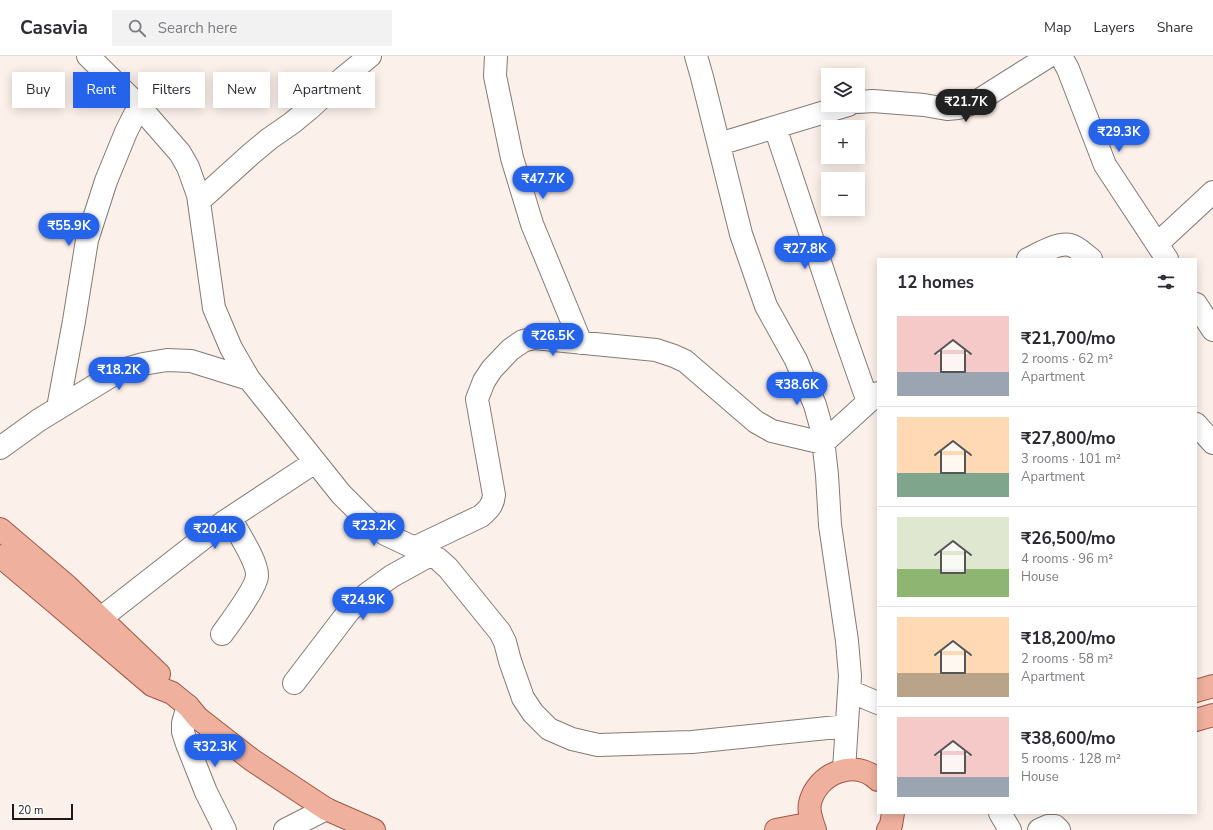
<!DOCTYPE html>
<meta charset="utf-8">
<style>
body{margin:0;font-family:"Nunito Sans",sans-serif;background:#f2f2f3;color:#2b2b33;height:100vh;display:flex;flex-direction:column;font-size:15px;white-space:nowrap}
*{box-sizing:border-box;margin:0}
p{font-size:13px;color:#7c7c81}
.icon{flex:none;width:22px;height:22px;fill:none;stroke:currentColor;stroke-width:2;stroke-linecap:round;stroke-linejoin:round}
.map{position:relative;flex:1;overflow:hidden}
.sheet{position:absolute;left:877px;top:202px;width:320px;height:556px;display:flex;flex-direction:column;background:#fff;border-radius:0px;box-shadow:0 2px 10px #0003}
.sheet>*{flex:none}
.top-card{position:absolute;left:12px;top:16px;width:380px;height:36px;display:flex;gap:8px}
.tools{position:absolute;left:821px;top:12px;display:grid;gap:8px}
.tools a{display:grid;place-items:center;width:44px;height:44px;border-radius:0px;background:#fff;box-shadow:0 2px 10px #0003;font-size:20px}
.scale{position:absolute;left:12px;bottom:10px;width:61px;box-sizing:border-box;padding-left:4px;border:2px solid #1e1a18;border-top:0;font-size:11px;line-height:14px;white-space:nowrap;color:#1e1a18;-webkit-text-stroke:3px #fff;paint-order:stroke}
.price{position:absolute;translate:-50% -34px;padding:0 9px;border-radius:14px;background:#2563eb;color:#fff;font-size:13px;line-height:26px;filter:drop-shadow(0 1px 2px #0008)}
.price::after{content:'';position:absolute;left:50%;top:24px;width:12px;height:9px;margin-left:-6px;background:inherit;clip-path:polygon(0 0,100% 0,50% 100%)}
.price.selected{background:#222;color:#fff}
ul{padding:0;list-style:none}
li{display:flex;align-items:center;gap:12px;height:100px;padding:0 20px}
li+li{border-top:1px solid #e1e1e2}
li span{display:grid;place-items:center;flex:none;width:112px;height:80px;border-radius:0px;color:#555}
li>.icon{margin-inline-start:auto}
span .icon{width:48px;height:48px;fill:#fffc;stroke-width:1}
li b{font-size:17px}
h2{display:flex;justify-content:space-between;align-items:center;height:48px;padding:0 20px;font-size:17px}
.pill{padding:0 14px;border-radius:0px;background:#fff;box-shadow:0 2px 10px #0003;font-size:14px;line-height:36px}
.pill.selected{background:#2563eb;color:#fff}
header{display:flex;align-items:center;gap:24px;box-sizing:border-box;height:56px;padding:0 20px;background:#fff;border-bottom:1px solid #e1e1e2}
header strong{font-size:19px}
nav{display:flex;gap:22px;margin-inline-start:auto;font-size:14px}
.search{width:280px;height:36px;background:#f2f2f3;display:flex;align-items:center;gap:10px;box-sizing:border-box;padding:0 14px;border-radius:0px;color:#7c7c81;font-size:15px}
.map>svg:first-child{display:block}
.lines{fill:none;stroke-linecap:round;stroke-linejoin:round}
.minor-casing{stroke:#857a75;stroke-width:24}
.major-casing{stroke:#a05946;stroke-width:24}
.minor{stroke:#fff;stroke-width:22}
.major{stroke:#f0b09e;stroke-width:22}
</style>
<header>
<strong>Casavia</strong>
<div class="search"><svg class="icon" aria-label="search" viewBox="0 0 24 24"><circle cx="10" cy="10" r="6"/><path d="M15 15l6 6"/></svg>Search here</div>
<nav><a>Map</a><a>Layers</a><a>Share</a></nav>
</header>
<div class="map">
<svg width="1213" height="774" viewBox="0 0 1213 774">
<rect width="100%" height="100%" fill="#fcf0ea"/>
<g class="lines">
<defs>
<path id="minor" d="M88,0L139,50L180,97L188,111L198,139L214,252L231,292L249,323L341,438L365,462L385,478L438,503L448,512L500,576L505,586L510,605L523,642L533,657L549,673L572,683L598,689L692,686L847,670
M496,0L495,20L512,102L532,168L581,287
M696,0L702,21L741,178L766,250L796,304L815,349L822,374L827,419L830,469L847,585L850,620L844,714
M1061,0L1068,13L1105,109L1167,203
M858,46L873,45L924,49L947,53L958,52L976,46L1049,0
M775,71L841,269L868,346
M719,88L848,49
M199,145L251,98L269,83L292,67L309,53L343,22L370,0
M1157,188L1213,136
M1028,203C1039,198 1058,186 1070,189C1078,191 1084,198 1091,203
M1196,248L1213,274
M58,352L74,265L87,184L106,125L126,76L139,50
M1196,368L1213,387
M0,392L39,364L119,315L143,308L167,304L191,305L249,323
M414,492L481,460C489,453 493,449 494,439L477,343L484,325L492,313L510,294L517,289L523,285L534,282L656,294L674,300L685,305L756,366L772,375L823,387L878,337
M101,562L224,466L315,406
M222,578C230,567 256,532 257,520C258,506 237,475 230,462
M294,627L349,555L367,538L392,520L430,499
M849,635L878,647
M188,650L183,667V676L187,688L206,736L225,774
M1000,757L1010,774
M285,774L326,753
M1039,774L1048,770H1055L1059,774"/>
<path id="major" d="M0,473L67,530L159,618
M0,500L57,548L152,629L172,637L188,650L198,662L252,704L326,753L374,774
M1196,635L1213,630
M1196,664L1213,659
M776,774L812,767
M815,774C812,765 808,756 810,747C817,717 855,702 878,724
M888,774L891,769L893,757"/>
</defs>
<use href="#minor" class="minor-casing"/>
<use href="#major" class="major-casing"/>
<use href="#minor" class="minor"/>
<use href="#major" class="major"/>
</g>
</svg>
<div class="tools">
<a><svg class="icon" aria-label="layers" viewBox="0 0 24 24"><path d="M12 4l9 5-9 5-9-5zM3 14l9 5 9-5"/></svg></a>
<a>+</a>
<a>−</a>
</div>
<div class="scale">20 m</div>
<b class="price selected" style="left:966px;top:67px">₹21.7K</b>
<b class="price" style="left:1119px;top:97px">₹29.3K</b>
<b class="price" style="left:543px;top:144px">₹47.7K</b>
<b class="price" style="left:69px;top:191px">₹55.9K</b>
<b class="price" style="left:805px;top:214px">₹27.8K</b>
<b class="price" style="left:553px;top:301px">₹26.5K</b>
<b class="price" style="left:119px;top:335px">₹18.2K</b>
<b class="price" style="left:797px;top:350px">₹38.6K</b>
<b class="price" style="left:374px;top:491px">₹23.2K</b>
<b class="price" style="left:215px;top:494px">₹20.4K</b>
<b class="price" style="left:363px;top:565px">₹24.9K</b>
<b class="price" style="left:215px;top:712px">₹32.3K</b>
<div class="top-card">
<a class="pill">Buy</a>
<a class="pill selected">Rent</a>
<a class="pill">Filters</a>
<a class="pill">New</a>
<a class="pill">Apartment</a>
</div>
<section class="sheet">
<h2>12 homes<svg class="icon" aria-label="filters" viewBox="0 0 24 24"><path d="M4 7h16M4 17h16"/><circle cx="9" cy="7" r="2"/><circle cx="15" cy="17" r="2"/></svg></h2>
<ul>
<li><span style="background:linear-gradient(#f6c9c9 70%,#9aa5b1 0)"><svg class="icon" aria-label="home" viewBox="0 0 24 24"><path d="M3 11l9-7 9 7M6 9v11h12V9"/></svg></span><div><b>₹21,700/mo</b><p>2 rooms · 62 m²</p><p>Apartment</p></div></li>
<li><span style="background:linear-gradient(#ffd9b3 70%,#7fa58c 0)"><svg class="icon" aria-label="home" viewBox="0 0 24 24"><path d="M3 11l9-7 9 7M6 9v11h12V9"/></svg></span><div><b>₹27,800/mo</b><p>3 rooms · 101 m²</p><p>Apartment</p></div></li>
<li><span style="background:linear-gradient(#dfe7d0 65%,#8fb573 0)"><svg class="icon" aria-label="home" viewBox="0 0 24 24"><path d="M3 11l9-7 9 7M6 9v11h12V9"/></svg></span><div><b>₹26,500/mo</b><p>4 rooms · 96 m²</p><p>House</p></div></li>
<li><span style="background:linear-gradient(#ffd9b3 70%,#b9a48a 0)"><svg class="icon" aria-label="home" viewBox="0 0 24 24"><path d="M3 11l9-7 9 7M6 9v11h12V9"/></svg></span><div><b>₹18,200/mo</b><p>2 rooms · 58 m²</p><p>Apartment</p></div></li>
<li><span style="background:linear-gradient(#f6c9c9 75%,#9aa5b1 0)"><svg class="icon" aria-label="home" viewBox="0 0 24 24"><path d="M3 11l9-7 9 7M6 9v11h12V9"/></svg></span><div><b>₹38,600/mo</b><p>5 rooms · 128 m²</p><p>House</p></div></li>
</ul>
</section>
</div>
